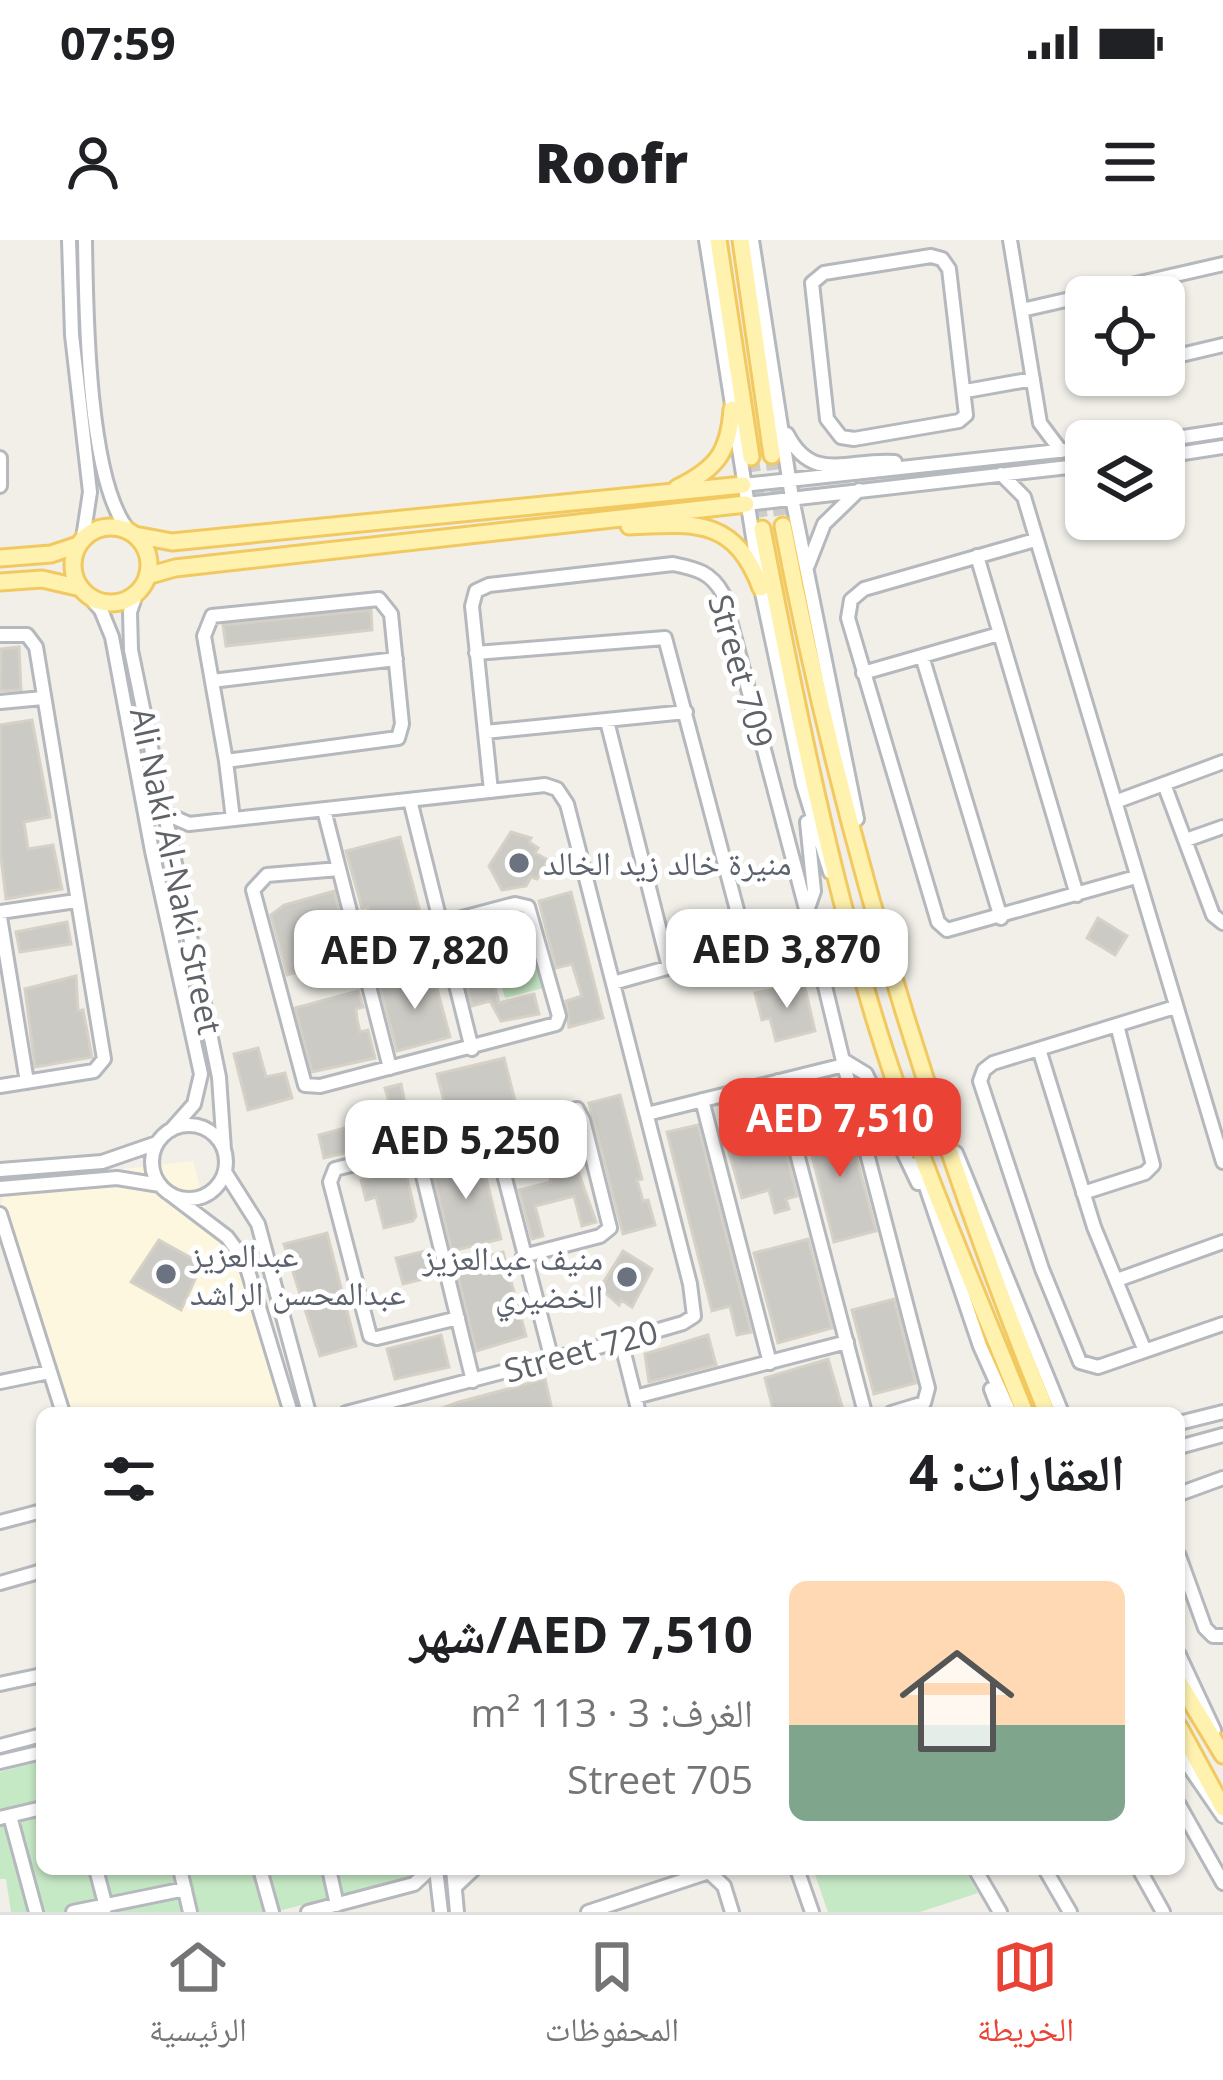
<!DOCTYPE html>
<html lang="ar">
<meta charset="utf-8">
<style>
body{margin:0;font-family:"Open Sans","Noto Naskh Arabic",sans-serif;background:#f6f6f6;color:#202124;direction:rtl;height:100vh;display:flex;flex-direction:column;font-size:45px;white-space:nowrap}
*{box-sizing:border-box;margin:0}
p{font-size:39px;color:#757577}
.icon{flex:none;width:66px;height:66px;fill:none;stroke:currentColor;stroke-width:2;stroke-linecap:round;stroke-linejoin:round}
.map{position:relative;flex:1;overflow:hidden;direction:ltr}
.side{position:absolute;left:36px;top:1167px;width:1149px;height:468px;display:flex;flex-direction:column;background:#fff;border-radius:18px;box-shadow:0 3px 9px #0004;direction:rtl}
.side>*{flex:none}
.buttons{position:absolute;left:1065px;top:36px;display:grid;gap:24px}
.buttons a{display:grid;place-items:center;width:120px;height:120px;border-radius:18px;background:#fff;box-shadow:0 3px 9px #0004;font-size:60px}
.price{position:absolute;translate:-50% -102px;padding:0 27px;border-radius:24px;background:#fff;color:#222;font-size:39px;line-height:78px;filter:drop-shadow(0 3px 6px #0008)}
.price::after{content:'';position:absolute;left:50%;top:72px;width:36px;height:27px;margin-left:-18px;background:inherit;clip-path:polygon(0 0,100% 0,50% 100%)}
.price.active{background:#ea4335;color:#fff}
ul{padding:0;list-style:none}
li{display:flex;align-items:center;gap:36px;height:300px;padding:0 60px}
li span{display:grid;place-items:center;flex:none;width:336px;height:240px;border-radius:18px;color:#555}
li>.icon{margin-inline-start:auto}
span .icon{width:144px;height:144px;fill:#fffc;stroke-width:1}
li b{font-size:51px}
h2{display:flex;justify-content:space-between;align-items:center;height:144px;padding:0 60px;font-size:51px}
.status{display:flex;justify-content:space-between;align-items:center;height:84px;padding:0 60px;background:#fff;direction:ltr}
.status svg{height:33px;fill:currentColor}
header{display:flex;justify-content:space-between;align-items:center;height:156px;padding:0 60px;background:#fff;font-size:54px;font-weight:800}
.menu{display:flex;justify-content:space-around;align-items:center;height:168px;border-top:3px solid #e0e0e0;background:#fff;font-size:33px;color:#757577}
.menu a{display:grid;justify-items:center;gap:6px}
.menu .active{color:#ea4335}
.map>svg:first-child{display:block}
.commercial{fill:#fef7e0}
.green{fill:#c5e8c5}
.building{fill:#cccac5;stroke:#d6d1c6;stroke-width:3}
.lines{fill:none;stroke-linecap:round;stroke-linejoin:round}
.major-tunnel{stroke:#ccccc8;stroke-width:15;stroke-dasharray:15 8;stroke-linecap:butt}
.minor-casing{stroke:#b5b8bc;stroke-width:18}
.major-casing{stroke:#f2c960;stroke-width:21}
.minor{stroke:#fff;stroke-width:12}
.major{stroke:#fff2af;stroke-width:15}
.worship-dot{fill:#6b7280;stroke:#fff;stroke-width:4.5}
.labels{text-anchor:middle;stroke-width:10;stroke-linejoin:round;paint-order:stroke}
.street-label{font-size:33px;fill:#5f6368;stroke:#fff}
.worship-label{font-size:33px;fill:#5b616d;stroke:#fff;text-anchor:start}
</style>
<div class="status"><b>07:59</b><svg viewBox="0 0 49 12"><path d="M0 12V9h3v3zM5 12V6h3v6zM10 12V3h3v9zM15 12V0h3v12zM26 1h20v11H26zM47 4h2v5h-2z"/></svg></div>
<header><svg class="icon" aria-label="menu" viewBox="0 0 24 24"><path d="M4 6h16M4 12h16M4 18h16"/></svg>Roofr<svg class="icon" aria-label="person" viewBox="0 0 24 24"><circle cx="12" cy="8" r="4"/><path d="M4 21q1-7 8-7t8 7"/></svg></header>
<div class="map">
<svg width="1223" height="1672" viewBox="0 0 1223 1672">
<rect width="100%" height="100%" fill="#f1efe8"/>
<path class="commercial" d="M193,921L209,983L239,1027L259,1081L282,1173H63L0,974L3,954L9,949L89,933Z"/>
<path class="green" d="M531,704L543,748L505,758L493,714Z
M42,1521V1629H425L413,1637L274,1672H11L6,1639H0V1532Z
M813,1629H964L978,1653L920,1672H828Z"/>
<path class="building" d="M371,370L372,390L226,406L223,385Z
M19,407L21,450L0,451L1,409Z
M32,480L50,577L24,582L28,609L53,605L62,649L6,659L0,609V485Z
M511,592L531,598L529,602L538,608L535,613L548,620L537,639L531,637L526,646L502,650L489,626Z
M400,597L427,698L375,711L368,667L362,668L346,611Z
M334,651L341,679L332,681L348,719L287,735L271,675L284,665Z
M571,652L603,778L569,787L566,761L582,756L572,724L556,728L539,661Z
M1098,678L1127,696L1115,715L1087,698Z
M67,682L71,704L20,712L16,692Z
M519,683L525,703L490,712L492,735L499,763L534,754L539,774L501,781L490,761L472,766L455,698Z
M433,734L450,797L397,811L380,747Z
M76,736L78,771L83,770L92,817L35,827L25,749Z
M804,744L815,791L776,801L770,778L762,780L755,753Z
M358,751L363,767L356,769L357,779L360,792L368,790L375,818L312,832L295,768Z
M258,808L266,837L285,833L292,858L248,870L234,814Z
M504,818L517,869L429,892L422,867L444,861L437,834Z
M401,844L412,897L324,918L319,895L393,875L385,848Z
M620,855L642,939L637,940L643,961L648,960L655,985L623,994L589,863Z
M745,874L750,892L779,884L797,956L786,959L789,969L775,973L769,950L742,958L720,880Z
M846,878L876,991L834,1002L805,888Z
M698,885L751,1092L737,1095L730,1066L712,1071L667,892Z
M570,886L575,905L565,908L578,916L579,934L596,982L582,986L574,956L555,961L535,966L543,996L532,999L519,950L551,942L538,894Z
M480,913L501,999L452,1011L431,925Z
M405,929L416,976L413,981L384,988L376,957L366,960L361,940Z
M327,993L356,1106L320,1116L284,1004Z
M808,999L832,1088L778,1103L754,1013Z
M159,1000L202,1024L181,1070L131,1042Z
M425,1011L432,1037L403,1044L396,1018Z
M623,1011L652,1029L632,1067L621,1060L619,1065L600,1048Z
M503,1012L526,1096L476,1111L455,1024Z
M894,1059L916,1143L874,1154L852,1070Z
M441,1095L449,1127L395,1139L387,1109Z
M708,1095L716,1125L649,1142L645,1114Z
M828,1119L844,1173H774L765,1138Z
M545,1139L552,1170L429,1173L459,1162Z"/>
<g class="lines">
<path class="major-tunnel" d="M772,215L783,286
M751,217L762,289"/>
<defs>
<path id="minor" d="M69,0L72,95L90,252L83,298
M85,0C86,68 87,241 129,291
M706,0L761,348L803,545L830,632
M752,0L792,258L857,579
M1010,0L1040,183L1061,211
M931,16L942,19L949,29L966,175L959,181L854,199L841,197L827,179L812,43L824,33Z
M1076,58L1086,107
M1022,70L1223,24
M1164,119L1223,105
M966,151L1033,139
M787,194C813,245 849,218 895,222
M1157,201L1223,191
M1164,216L1223,207
M0,218V246
M1001,234L1024,257L1223,922
M743,245L1086,208
M746,264L1086,225
M1035,300L864,349L851,360L848,378L938,682L947,690L1136,637
M977,316L1077,655
M808,325L824,284L859,250
M136,354L130,372L131,410L219,837L224,910
M88,355L101,370L112,397L152,611L201,834L194,864L171,890
M379,359L391,374L402,484L398,498L226,521L204,396L212,376Z
M0,395H27L36,407L104,819L94,831L0,846
M476,413L665,398L746,704
M922,416L1001,678
M863,433L999,394
M212,441L396,419
M0,462L43,458
M607,481L669,727
M485,492L686,472
M226,521L233,579
M1164,544L1213,675L1223,683
M491,551L472,366L476,351L489,345L673,324C697,329 711,332 723,354L811,688L613,743
M410,560L472,809
M1115,562L1223,522
M324,570L390,828
M162,572L189,584L545,545L557,549L567,564L690,1044L694,1076L683,1083L621,1101L346,1173
M807,582L814,651L807,671
M1186,600L1223,587
M339,629L267,635L253,650L305,845L320,846L556,784L559,776L528,667L515,664L439,684
M0,672L76,661
M0,677L27,842
M811,688L844,825
M1175,767L993,823L984,830L980,841L1042,1029L1080,1122L1098,1127L1223,1084
M1039,809L1094,987L1145,1111
M843,820L866,834L918,943
M778,841L865,1173
M702,860L770,1123
M647,874L844,825L928,1148L924,1163L891,1173
M152 922a37 37 0 1 1 74 0a37 37 0 1 1-74 0Z
M492,888L552,1120
M416,907L473,1141
M956,913L1062,1173
M918,923L980,1106L1010,1173
M0,930L102,922L157,903
M225,932L258,984L309,1173
M0,948L117,938L160,945
M169,953L227,997L245,1021L291,1173
M1083,953L1145,933L1153,925L1117,785
M0,974L63,1173
M1117,1040L1223,1002
M458,1078L377,1098L370,1096L330,942L335,929L577,869L583,880L610,988L600,996L523,1016
M621,1101L639,1173
M0,1142L49,1132
M991,1149L1000,1173
M635,1157L847,1102
M1179,1183L1223,1172
M1179,1207L1223,1195
M1179,1254L1223,1238
M0,1282L42,1271
M1179,1316L1205,1388L1213,1396H1223
M0,1343L42,1331
M1179,1415L1214,1490
M0,1444L42,1435
M0,1506L42,1495
M1179,1512L1223,1576
M0,1522L42,1512
M1179,1565L1223,1643
M10,1576L36,1672
M0,1578L42,1568
M96,1629L106,1667
M180,1629L190,1672
M260,1629L272,1672
M329,1629L337,1665
M436,1629L441,1672
M453,1629L457,1672
M797,1629L812,1672
M975,1629L1000,1672
M1045,1629L1070,1672
M1139,1629L1163,1672
M455,1647L474,1629
M73,1672L185,1649
M308,1672L414,1644L430,1629
M588,1672L709,1632L724,1646L732,1672"/>
<path id="major" d="M718,0L751,217
M741,0L772,215
M677,248C716,229 729,213 732,169
M629,286C695,283 734,277 761,348
M783,286C841,591 931,886 1047,1173
M73 325a38 38 0 1 1 76 0a38 38 0 1 1-76 0Z
M762,289C792,444 823,601 867,753C908,896 970,1035 1025,1173
M135,295L172,302L743,245
M0,318L51,314L78,305
M147,336L175,328L746,264
M0,342L42,339L81,348
M1179,1442L1223,1515
M1179,1487L1223,1568"/>
</defs>
<use href="#minor" class="minor-casing"/>
<use href="#major" class="major-casing"/>
<use href="#minor" class="minor"/>
<use href="#major" class="major"/>
</g>
<g class="worship-dot">
<circle cx="519" cy="623" r="12"/>
<circle cx="166" cy="1034" r="12"/>
<circle cx="627" cy="1037" r="12"/>
</g>
<g class="labels">
<g class="street-label">
<text transform="translate(741 431) rotate(74)" y="12">Street 709</text>
<text transform="translate(176 631) rotate(78)" y="12">Ali Naki Al-Naki Street</text>
<text transform="translate(581 1111) rotate(-15)" y="12">Street 720</text>
</g>
<g class="worship-label">
<text x="543" y="635">منيرة خالد زيد الخالد</text>
<text x="190" y="1027">عبدالعزيز<tspan x="190" dy="38">عبدالمحسن الراشد</tspan></text>
<text x="603" y="1030" text-anchor="end">منيف عبدالعزيز<tspan x="603" dy="38">الخضيري</tspan></text>
</g>
</g>
</svg>
<div class="buttons">
<a><svg class="icon" aria-label="locate" viewBox="0 0 24 24"><circle cx="12" cy="12" r="6"/><path d="M12 2v4M12 18v4M2 12h4M18 12h4"/></svg></a>
<a><svg class="icon" aria-label="layers" viewBox="0 0 24 24"><path d="M12 4l9 5-9 5-9-5zM3 14l9 5 9-5"/></svg></a>
</div>
<b class="price" style="left:787px;top:771px">AED 3,870</b>
<b class="price" style="left:415px;top:772px">AED 7,820</b>
<b class="price active" style="left:840px;top:940px">AED 7,510</b>
<b class="price" style="left:466px;top:962px">AED 5,250</b>
<section class="side">
<h2>العقارات: 4<svg class="icon" aria-label="filters" viewBox="0 0 24 24"><path d="M4 7h16M4 17h16"/><circle cx="9" cy="7" r="2"/><circle cx="15" cy="17" r="2"/></svg></h2>
<ul>
<li><span style="background:linear-gradient(#ffd9b3 60%,#7fa58c 0)"><svg class="icon" aria-label="home" viewBox="0 0 24 24"><path d="M3 11l9-7 9 7M6 9v11h12V9"/></svg></span><div><b>AED 7,510/شهر</b><p>الغرف: 3 · 113 m²</p><p>Street 705</p></div></li>
</ul>
</section>
</div>
<nav class="menu">
<a class="active"><svg class="icon" aria-label="map" viewBox="0 0 24 24"><path d="M3 6l6-2 6 2 6-2v14l-6 2-6-2-6 2zM9 4v14M15 6v14"/></svg>الخريطة</a>
<a><svg class="icon" aria-label="saved" viewBox="0 0 24 24"><path d="M7 4h10v16l-5-4-5 4z"/></svg>المحفوظات</a>
<a><svg class="icon" aria-label="home" viewBox="0 0 24 24"><path d="M3 11l9-7 9 7M6 9v11h12V9"/></svg>الرئيسية</a>
</nav>
